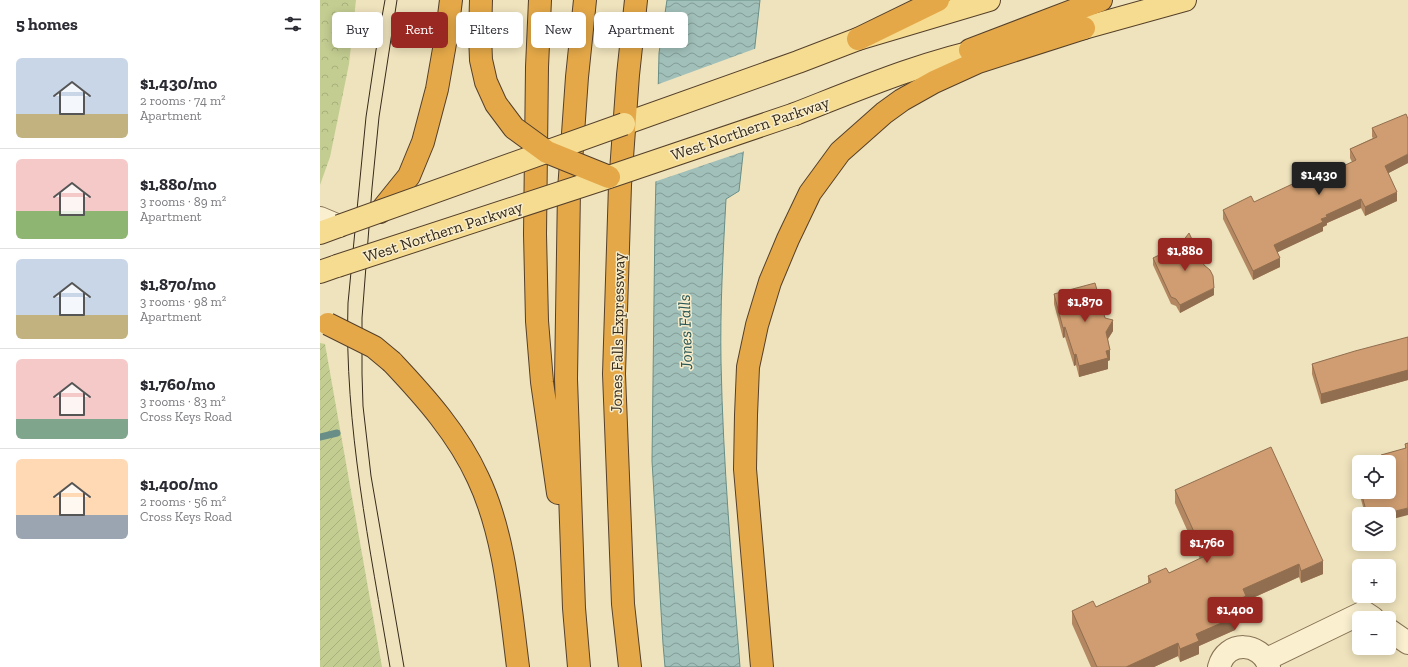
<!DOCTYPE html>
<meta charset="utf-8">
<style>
body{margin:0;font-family:"Zilla Slab",serif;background:#f2f2f3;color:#2b2b33;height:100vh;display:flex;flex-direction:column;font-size:15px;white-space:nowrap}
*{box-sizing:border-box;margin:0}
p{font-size:13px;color:#7c7c81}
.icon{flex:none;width:22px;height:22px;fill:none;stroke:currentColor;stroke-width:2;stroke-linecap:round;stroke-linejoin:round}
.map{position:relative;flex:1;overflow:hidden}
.drawer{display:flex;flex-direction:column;background:#fff;width:320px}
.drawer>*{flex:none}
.guide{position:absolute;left:12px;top:12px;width:380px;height:36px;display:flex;gap:8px}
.controls{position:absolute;left:1032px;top:455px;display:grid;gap:8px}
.controls a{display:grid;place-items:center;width:44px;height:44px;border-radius:6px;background:#fff;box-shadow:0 2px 10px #0003;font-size:20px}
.price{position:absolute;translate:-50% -34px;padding:0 9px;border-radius:4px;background:#992823;color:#fff;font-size:13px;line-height:26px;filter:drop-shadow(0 1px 2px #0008)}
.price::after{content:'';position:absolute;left:50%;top:24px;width:12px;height:9px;margin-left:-6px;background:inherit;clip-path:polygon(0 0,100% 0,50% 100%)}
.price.current{background:#222;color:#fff}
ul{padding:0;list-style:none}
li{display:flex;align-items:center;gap:12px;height:100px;padding:0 16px}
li+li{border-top:1px solid #e1e1e2}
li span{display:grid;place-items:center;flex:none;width:112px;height:80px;border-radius:6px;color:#555}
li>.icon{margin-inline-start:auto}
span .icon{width:48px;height:48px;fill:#fffc;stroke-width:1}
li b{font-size:17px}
h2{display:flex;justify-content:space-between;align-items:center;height:48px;padding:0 16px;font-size:17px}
.chip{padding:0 14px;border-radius:6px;background:#fff;box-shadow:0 2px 10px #0003;font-size:14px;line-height:36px}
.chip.current{background:#992823;color:#fff}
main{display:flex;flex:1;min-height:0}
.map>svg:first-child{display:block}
.forest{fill:url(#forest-crowns)}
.garden{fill:url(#garden-furrows)}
.water{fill:url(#water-waves);stroke:#688e87}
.pier{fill:#efe3bd}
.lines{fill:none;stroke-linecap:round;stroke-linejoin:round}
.stream{stroke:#688e87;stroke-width:7}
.minor-casing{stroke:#887355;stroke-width:24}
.major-casing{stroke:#55402a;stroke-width:24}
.highway-casing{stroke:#55402a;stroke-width:24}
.minor{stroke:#faf0d0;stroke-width:22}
.major{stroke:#f6dc91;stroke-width:22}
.highway{stroke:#e4a848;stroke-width:22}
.tram{stroke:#362a1b;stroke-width:1}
.major-bridge-casing{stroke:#55402a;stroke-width:24;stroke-linecap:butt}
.highway-bridge-casing{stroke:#55402a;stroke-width:24;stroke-linecap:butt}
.major-bridge{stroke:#f6dc91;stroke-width:22}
.highway-bridge{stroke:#e4a848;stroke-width:22}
.wall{fill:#b28761}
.shaded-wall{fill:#916e4f}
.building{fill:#cf9d71;stroke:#916e4f}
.labels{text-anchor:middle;stroke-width:3;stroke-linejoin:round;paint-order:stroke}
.street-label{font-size:16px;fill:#362a1b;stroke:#f7edcc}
.water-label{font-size:17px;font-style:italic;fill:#295756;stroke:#f7edcc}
</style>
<main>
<section class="drawer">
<h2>5 homes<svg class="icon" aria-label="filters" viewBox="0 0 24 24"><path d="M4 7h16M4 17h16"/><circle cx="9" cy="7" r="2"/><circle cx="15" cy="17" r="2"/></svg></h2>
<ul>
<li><span style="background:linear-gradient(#c9d6e8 70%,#c2b280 0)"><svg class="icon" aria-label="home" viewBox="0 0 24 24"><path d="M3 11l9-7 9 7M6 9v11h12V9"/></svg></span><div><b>$1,430/mo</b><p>2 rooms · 74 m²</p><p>Apartment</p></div></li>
<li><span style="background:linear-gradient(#f6c9c9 65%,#8fb573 0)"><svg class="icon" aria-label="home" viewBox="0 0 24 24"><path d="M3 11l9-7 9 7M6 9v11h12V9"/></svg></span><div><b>$1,880/mo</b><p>3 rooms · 89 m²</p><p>Apartment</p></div></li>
<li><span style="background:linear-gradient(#c9d6e8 70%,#c2b280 0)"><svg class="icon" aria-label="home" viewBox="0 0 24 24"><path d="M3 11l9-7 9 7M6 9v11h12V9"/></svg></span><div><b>$1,870/mo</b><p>3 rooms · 98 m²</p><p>Apartment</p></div></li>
<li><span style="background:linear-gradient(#f6c9c9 75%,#7fa58c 0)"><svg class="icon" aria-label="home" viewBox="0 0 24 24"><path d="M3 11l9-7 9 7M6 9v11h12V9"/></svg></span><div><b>$1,760/mo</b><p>3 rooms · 83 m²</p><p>Cross Keys Road</p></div></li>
<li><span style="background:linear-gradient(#ffd9b3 70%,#9aa5b1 0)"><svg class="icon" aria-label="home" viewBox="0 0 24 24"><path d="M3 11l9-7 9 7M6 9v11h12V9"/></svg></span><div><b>$1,400/mo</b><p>2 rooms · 56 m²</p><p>Cross Keys Road</p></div></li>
</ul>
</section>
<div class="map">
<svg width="1088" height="667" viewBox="0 0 1088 667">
<defs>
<pattern id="forest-crowns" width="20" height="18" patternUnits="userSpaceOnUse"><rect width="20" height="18" fill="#c3cd91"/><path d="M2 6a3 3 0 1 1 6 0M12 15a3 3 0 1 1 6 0" fill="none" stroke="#a8b07c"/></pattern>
<pattern id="garden-furrows" width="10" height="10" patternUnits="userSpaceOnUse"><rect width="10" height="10" fill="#c3cd91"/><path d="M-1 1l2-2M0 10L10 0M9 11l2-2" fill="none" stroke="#a8b07c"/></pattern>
<pattern id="water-waves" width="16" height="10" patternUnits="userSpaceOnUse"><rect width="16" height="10" fill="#a1c0b9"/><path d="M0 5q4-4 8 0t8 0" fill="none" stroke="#849c96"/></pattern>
</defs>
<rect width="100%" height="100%" fill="#efe3bd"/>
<path class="forest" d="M0,0H36L29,64L10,157L0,185Z"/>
<path class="garden" d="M0,343L5,344L62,667H0Z"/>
<path class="water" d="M347,0H440L419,191L406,199C403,254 400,308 401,362C403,464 412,566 420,667H345L343,644L332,461L335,220L339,53Z"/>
<path class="pier" d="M437,48L425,151L334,182L336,85Z"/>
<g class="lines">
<path class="stream" d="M0,437L17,433"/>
<defs>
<path id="minor" d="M0,218L19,226
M1069,630L1088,643
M947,659L1044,612L1053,618
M899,667C906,640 941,641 949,667"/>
<path id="major" d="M745,32L764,28L865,0
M475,114C539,89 602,62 670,48
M304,124L478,62L538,39L669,0
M0,233L19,226
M0,272L17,266"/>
<path id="highway" d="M220,0L217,67L215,234L217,321L222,382L238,493
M160,35L161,0
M538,39L618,0
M650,50L781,0
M60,212L89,176L103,142L117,89L127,32L131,0
M72,362C105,397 138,434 158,478C185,535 190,605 198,667
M259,667L254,608L246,379L249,190L257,77L265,0
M310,667L303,604L294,374L300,185L308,75L316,0
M442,667L425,469L426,415L428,367L437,325L450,282L468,239L490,193L520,152L564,113L582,100L614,82L658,62L764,28"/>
</defs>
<use href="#minor" class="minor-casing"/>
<use href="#major" class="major-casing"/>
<use href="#highway" class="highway-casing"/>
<use href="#minor" class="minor"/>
<use href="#major" class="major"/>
<use href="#highway" class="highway"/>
<path class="tram" d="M65,0L56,50L46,117L28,303C24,425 50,547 70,667
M77,0L59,117L52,188L42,318V374L43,406L51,476L84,667"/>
<defs>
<path id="major-bridge" d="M19,226L304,124
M17,266L289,177L475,114"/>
<path id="highway-bridge" d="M160,35L161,60L166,82L176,104L194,128L227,152L289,177
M8,324L54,347L72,362"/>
</defs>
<use href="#major-bridge" class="major-bridge-casing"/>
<use href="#highway-bridge" class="highway-bridge-casing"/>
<use href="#major-bridge" class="major-bridge"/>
<use href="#highway-bridge" class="highway-bridge"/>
</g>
<path class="wall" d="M1052,128L1088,163L1068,173L1077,201L1045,216L1041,208L1007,223V225L1003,227V231L957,252L960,267L933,280L903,219V210L934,202L1000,177L1032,162L1030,158V149L1053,138L1052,137Z
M833,258L894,295L860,313L856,306L851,304L833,265Z
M734,294L785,318L793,331L788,339L790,360L788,361V369L759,377L756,365L754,366L745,337L743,338L734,304Z
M1088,337V380L1001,404L992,374V364Z
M1088,443L1069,514H1045L1034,474V466L1039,465V492H1069L1061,460V455L1085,449V444Z
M855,490L1003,574L981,583L979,577L926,601V609L914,614L915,630L879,646V654L860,662L858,656L834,667H771L752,624V611L776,607L828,583V576L849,573L880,559L855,503Z"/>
<path class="shaded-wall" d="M1088,154V163L1065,175V166Z
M1077,192V201L1045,216V207Z
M1041,199V208L1007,223V225L1003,227V231L954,254V245L1001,219L1006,215Z
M960,258V267L933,280V271Z
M894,288V295L860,313V305Z
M793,320V331L786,342V332Z
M745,327V337L743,338V328Z
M790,350V360L788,361V369L759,377V366L786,351Z
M756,354V365L754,366V355Z
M1088,370V380L1001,404V394Z
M1088,508V515L1069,520V514H1063Z
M1003,561V574L981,583V571Z
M979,564V577L926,601V609L909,617V604L923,589Z
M915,617V630L879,646V654L860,662V649L876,634Z
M858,643V656L834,667H806Z"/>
<path class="building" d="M1086,114L1088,119V154L1065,166L1077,192L1045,207L1041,199L1006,215L1007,217L1001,219L1003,222L954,245L960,258L933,271L903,210L931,196L934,202L998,172L1000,177L1036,160L1030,149L1057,137L1052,128Z
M869,233L884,265L890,270L893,276L894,288L860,305L856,299L851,297L833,258L860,245Z
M775,283L785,318L793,320L786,332L790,350L786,351L788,358L759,366L756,354L754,355L745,327L743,328L734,294Z
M1088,337V370L1001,394L992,364L1035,351Z
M1088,443V508L1063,514H1047L1041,492H1069V462H1051L1062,459L1061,455L1086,448L1085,444Z
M951,447L1003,561L981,571L979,564L923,589L926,596L909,604L915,617L876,634L879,641L860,649L858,643L806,667H777L752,611L773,601L776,607L831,582L828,576L846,568L849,573L885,556L855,490Z
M1039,465V485L1034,466Z"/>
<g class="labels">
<g class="street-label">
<text transform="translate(430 128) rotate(-19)" y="6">West Northern Parkway</text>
<text transform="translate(123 231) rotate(-18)" y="6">West Northern Parkway</text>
<text transform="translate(297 333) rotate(-89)" y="6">Jones Falls Expressway</text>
</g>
<g class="water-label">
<text transform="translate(365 332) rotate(-92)" y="6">Jones Falls</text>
</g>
</g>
</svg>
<div class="controls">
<a><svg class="icon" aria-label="locate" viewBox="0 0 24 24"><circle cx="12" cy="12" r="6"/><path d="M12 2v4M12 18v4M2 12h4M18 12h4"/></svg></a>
<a><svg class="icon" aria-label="layers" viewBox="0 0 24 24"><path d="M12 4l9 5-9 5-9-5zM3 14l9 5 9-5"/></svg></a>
<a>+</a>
<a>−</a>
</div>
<b class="price current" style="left:999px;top:196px">$1,430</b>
<b class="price" style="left:865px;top:272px">$1,880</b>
<b class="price" style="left:765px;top:323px">$1,870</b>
<b class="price" style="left:887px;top:564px">$1,760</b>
<b class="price" style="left:915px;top:631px">$1,400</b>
<div class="guide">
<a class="chip">Buy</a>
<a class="chip current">Rent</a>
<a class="chip">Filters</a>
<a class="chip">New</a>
<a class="chip">Apartment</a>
</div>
</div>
</main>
